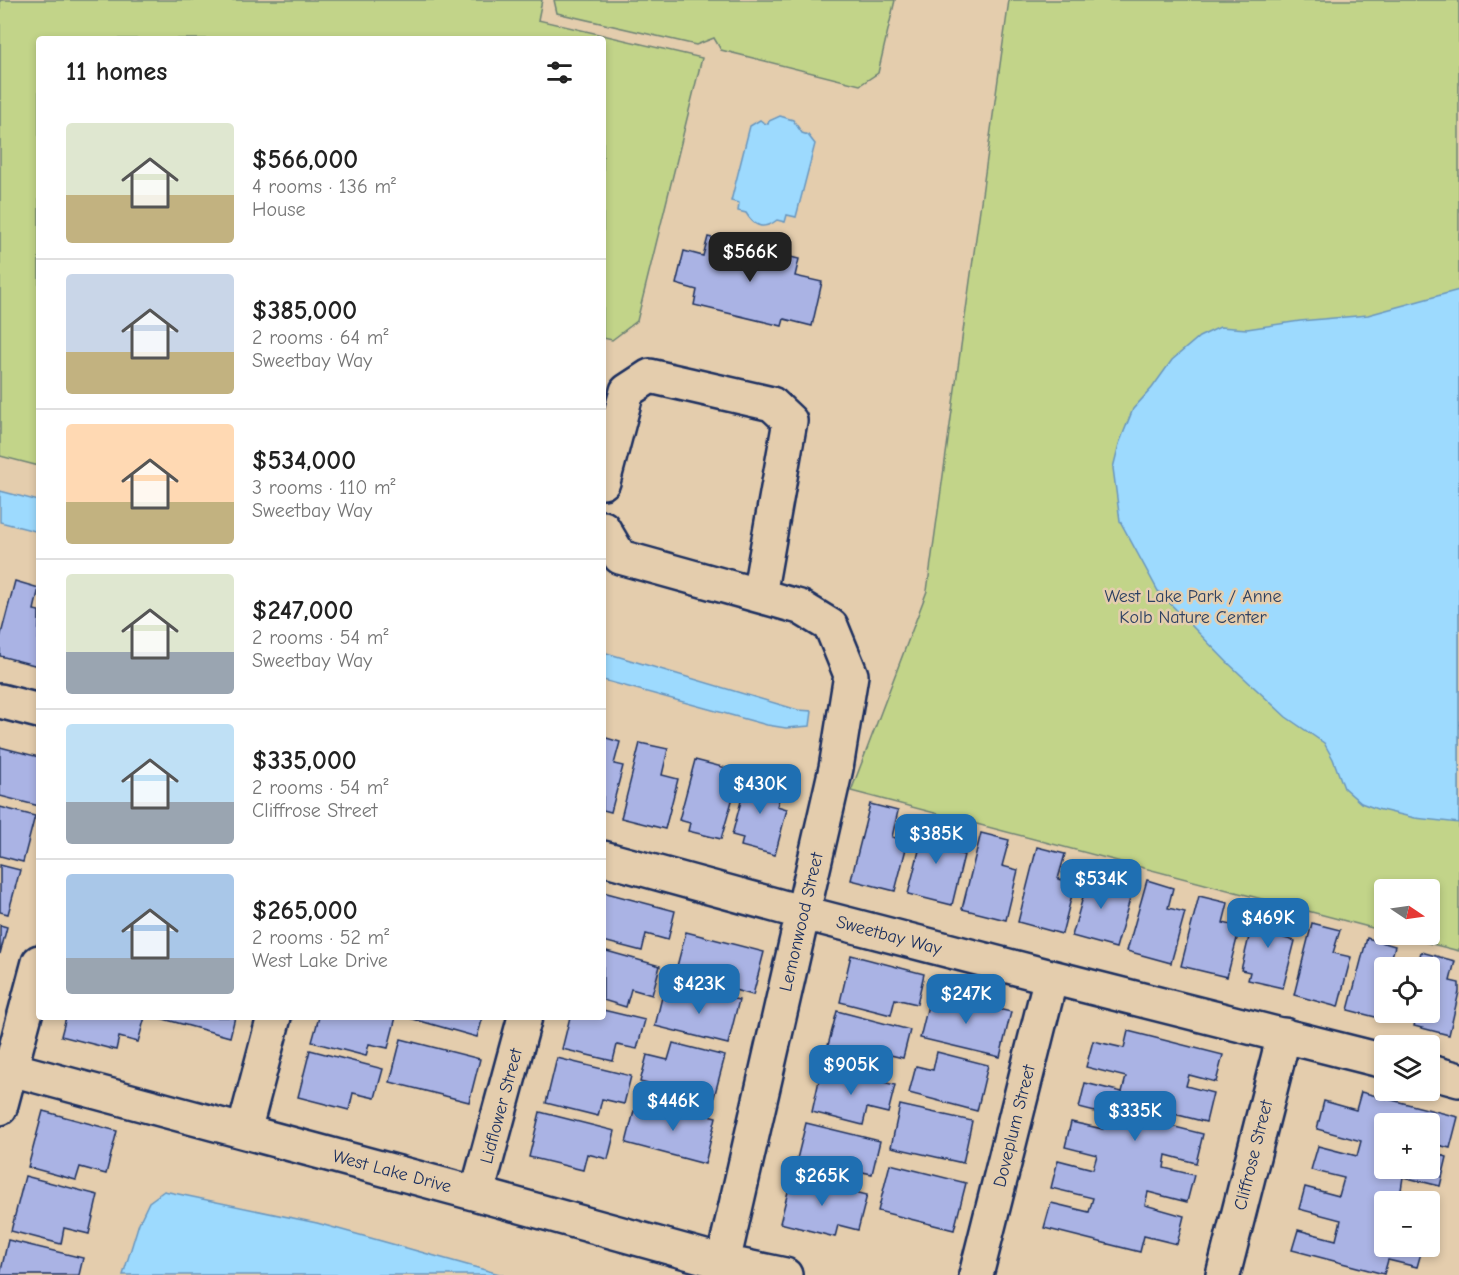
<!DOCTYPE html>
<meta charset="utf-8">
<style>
body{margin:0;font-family:"Comic Neue",sans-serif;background:#f2f2f2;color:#222;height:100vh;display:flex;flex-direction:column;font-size:22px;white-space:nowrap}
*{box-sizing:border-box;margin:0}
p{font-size:20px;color:#767676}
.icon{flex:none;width:33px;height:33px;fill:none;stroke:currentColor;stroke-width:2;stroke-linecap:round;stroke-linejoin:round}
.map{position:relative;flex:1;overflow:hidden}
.drawer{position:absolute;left:36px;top:36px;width:570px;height:984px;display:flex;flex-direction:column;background:#fff;border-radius:6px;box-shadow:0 3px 9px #0003}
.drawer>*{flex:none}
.needle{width:39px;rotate:103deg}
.tools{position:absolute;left:1374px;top:879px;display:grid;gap:12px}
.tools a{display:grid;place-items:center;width:66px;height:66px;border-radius:6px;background:#fff;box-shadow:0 3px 9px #0003;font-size:30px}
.price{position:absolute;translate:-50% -51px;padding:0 14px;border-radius:12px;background:#1f6fb2;color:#fff;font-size:20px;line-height:39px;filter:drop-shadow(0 2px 3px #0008)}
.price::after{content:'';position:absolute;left:50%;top:36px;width:18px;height:14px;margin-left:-9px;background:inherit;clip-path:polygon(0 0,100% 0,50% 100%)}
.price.selected{background:#222;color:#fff}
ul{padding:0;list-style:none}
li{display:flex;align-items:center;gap:18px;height:150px;padding:0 30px}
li+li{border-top:2px solid #e0e0e0}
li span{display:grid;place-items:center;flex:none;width:168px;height:120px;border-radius:6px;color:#555}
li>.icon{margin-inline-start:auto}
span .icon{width:72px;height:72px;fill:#fffc;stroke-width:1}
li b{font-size:26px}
h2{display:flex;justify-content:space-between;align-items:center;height:72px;padding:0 30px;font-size:26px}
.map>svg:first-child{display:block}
.green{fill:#c2d489;stroke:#6e8274;stroke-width:1.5}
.water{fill:#9ddafe;stroke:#6996be;stroke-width:1.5}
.building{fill:#aab3e4;stroke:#1b2f5e;stroke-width:1.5}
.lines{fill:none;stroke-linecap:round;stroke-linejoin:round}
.minor-casing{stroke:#1b2f5e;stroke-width:38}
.minor{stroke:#e4cdad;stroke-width:33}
.labels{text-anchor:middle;stroke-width:5;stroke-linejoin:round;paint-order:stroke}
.park-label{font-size:18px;fill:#2c4062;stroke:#e4cdad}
.street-label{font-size:18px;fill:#1b2f5e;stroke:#e4cdad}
</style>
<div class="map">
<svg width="1459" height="1275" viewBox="0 0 1459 1275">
<rect width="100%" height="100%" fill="#e4cdad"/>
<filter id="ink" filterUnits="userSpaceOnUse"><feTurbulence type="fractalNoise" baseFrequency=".0167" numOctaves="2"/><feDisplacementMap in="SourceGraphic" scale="12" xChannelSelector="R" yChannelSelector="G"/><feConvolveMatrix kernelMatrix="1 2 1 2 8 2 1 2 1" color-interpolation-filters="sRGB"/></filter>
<g filter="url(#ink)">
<path class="green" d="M0,0H542L538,20L702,58L637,321L612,340L603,338V39H39V466L0,456Z
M554,0H895L878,73L860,85L721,50L714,38L696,45L557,13Z
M1009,0H1459V951L1397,935L1430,934V890H1384V931L851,791L927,591Z"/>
<path class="water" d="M780,116L793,120L802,133L808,135L815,144L796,217L787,215L785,222L777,220C763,231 754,226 746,213L738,211L739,203L731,201L750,126L760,120L764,123L768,124L769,121Z
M1459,290V823L1415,818L1377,809L1361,803L1344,788L1333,759L1324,743L1286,717L1227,662L1158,591L1120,521L1113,468L1119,444L1133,409L1152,388L1172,360L1199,337L1220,327L1247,329L1300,321L1368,315Z
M0,491L39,501V532L0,522Z
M603,652L798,710L812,711L810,726L786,728L767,725L603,680Z
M164,1191L317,1223L503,1275H123L139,1223L149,1202Z"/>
<path class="building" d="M708,237L799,259L795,276L822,282L812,326L784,319L782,326L694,305L697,290L676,284L684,251L703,256Z
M15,581L39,588L34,610L39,611L38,666L0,656V638Z
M603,737L620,742L614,764L623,766L611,812L603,810Z
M640,743L668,749L662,775L678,779L665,829L621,818Z
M0,747L39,757V806L0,796Z
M695,760L730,769L724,791L734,794L721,839L688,831L690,823L679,820Z
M748,775L784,784L777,806L787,809L775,855L741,846L743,838L732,835Z
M870,804L898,811L892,837L908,841L895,891L851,880Z
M0,807L35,816L23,862L0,856Z
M927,819L954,825L948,851L964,855L952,905L908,894Z
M981,833L1009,840L1002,866L1018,870L1006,920L962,909Z
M1037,847L1065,854L1058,879L1075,883L1062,934L1018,922Z
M0,865L20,870L8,914L0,912Z
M1092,865L1118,872L1112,894L1130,899L1116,948L1072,936Z
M1147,880L1173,888L1168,908L1185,912L1171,963L1127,951Z
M603,892L675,911L668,940L646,934L642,951L603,941Z
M1199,896L1228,903L1223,923L1240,927L1227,977L1181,966Z
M1256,908L1290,916L1284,938L1295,941L1283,988L1248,980L1250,972L1241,970Z
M1312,923L1340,930L1333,953L1351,957L1338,1007L1294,995Z
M0,925L7,927L0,954Z
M686,932L764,952L753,995L675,974Z
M1367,938L1395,946L1389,967L1391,968H1384V1012H1394L1391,1021L1348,1010Z
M603,950L660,966L652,995L631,989L626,1007L603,1000Z
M1421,952L1455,961L1450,981L1459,983V992L1449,1035L1414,1026L1417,1013L1415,1012H1430V968H1417Z
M851,955L924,974L917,1004L895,999L891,1015L840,1002Z
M685,988L739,1000L728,1044L655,1026L663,993L683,998Z
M931,993L1011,1012L1000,1057L920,1038Z
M603,1010L645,1020L637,1049L617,1045L613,1061L562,1049L570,1017H603Z
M837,1011L910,1030L903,1058L882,1053L877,1070L825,1057Z
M66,1017H145L138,1042L119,1037L116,1050L61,1036Z
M156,1017H235L230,1037Z
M319,1017H396L388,1048L369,1044L366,1056L312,1042Z
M406,1017H483L477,1037Z
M1128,1031L1223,1055L1216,1082L1189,1075L1186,1086L1213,1093L1206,1122L1170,1113L1167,1125L1203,1134L1196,1163L1166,1155L1164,1168L1194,1175L1187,1202L1148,1192L1145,1205L1184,1216L1177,1244L1144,1236L1140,1252L1044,1228L1051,1203L1089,1212L1093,1198L1051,1188L1058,1160L1093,1169L1097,1155L1065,1147L1071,1122L1103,1129L1107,1115L1079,1108L1085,1083L1122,1092L1126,1077L1086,1067L1093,1041L1124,1048Z
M401,1039L480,1059L469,1102L390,1082Z
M673,1043L725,1056L713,1101L640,1082L647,1055L668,1060Z
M310,1050L383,1069L375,1098L353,1093L349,1110L298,1097Z
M937,1052L988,1065L977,1111L909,1093L916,1066L933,1070Z
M557,1058L631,1076L624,1104L602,1099L598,1116L546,1103Z
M822,1067L895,1085L888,1113L867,1108L863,1125L812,1112Z
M1361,1092L1458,1117L1450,1148L1430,1143V1124H1384V1168H1430V1152L1447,1157L1440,1186L1403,1177L1401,1190L1435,1199L1430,1222V1202H1384V1246H1423L1417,1267L1388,1260L1384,1274L1292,1250L1298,1230L1336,1240L1341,1220L1299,1209L1305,1187L1339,1196L1344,1178L1311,1170L1318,1146L1357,1156L1361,1141L1317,1129L1324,1101L1356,1110Z
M655,1101L716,1117L705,1164L626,1143L634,1111L651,1116Z
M900,1105L972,1121L963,1163L891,1147Z
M43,1111L117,1131L106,1174L80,1167L76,1180L28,1167Z
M540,1112L615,1131L608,1159L587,1154L583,1170L529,1157Z
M806,1123L880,1141L872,1174L853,1170L851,1180L795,1167Z
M890,1164L966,1183L954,1230L878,1211Z
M25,1176L98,1195L89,1234L64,1228L61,1244L11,1231Z
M792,1176L867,1195L858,1230L838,1225L835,1237L780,1223Z
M8,1240L83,1258L79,1275H0Z"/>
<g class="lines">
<defs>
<path id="minor" d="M603,482L627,391L650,376L772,404L790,421L759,595
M603,528L620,557L800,607L831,626L851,675L836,768L723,1262
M0,701L39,711
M603,858L804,913L1051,977L1384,1061
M0,1066L477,1194L723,1262L785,1275
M1430,1072L1459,1080
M0,1108L39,962
M244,1131L274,1017
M477,1194L525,1017
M976,1275L1051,977
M1223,1275L1284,1035"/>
</defs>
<use href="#minor" class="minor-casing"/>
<use href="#minor" class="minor"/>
</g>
</g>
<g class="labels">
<g class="park-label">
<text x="1193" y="602">West Lake Park / Anne<tspan x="1193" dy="21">Kolb Nature Center</tspan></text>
</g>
<g class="street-label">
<text transform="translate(801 922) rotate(-77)" y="6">Lemonwood Street</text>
<text transform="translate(889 935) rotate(15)" y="6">Sweetbay Way</text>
<text transform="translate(501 1106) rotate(-75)" y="6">Lidflower Street</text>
<text transform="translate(1014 1126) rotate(-76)" y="6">Doveplum Street</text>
<text transform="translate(1253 1155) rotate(-76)" y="6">Cliffrose Street</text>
<text transform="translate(392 1171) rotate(15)" y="6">West Lake Drive</text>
</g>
</g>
</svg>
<div class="tools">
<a><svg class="needle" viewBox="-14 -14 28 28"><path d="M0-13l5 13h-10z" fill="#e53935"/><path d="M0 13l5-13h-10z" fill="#767676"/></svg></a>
<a><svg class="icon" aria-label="locate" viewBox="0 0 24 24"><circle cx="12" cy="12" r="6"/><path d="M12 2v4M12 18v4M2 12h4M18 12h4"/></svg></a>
<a><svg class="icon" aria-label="layers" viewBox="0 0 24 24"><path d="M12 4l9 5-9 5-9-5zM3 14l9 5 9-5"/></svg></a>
<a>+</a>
<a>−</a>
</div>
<b class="price selected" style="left:750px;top:283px">$566K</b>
<b class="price" style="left:760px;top:815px">$430K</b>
<b class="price" style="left:936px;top:865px">$385K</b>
<b class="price" style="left:1101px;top:910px">$534K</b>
<b class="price" style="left:1268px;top:949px">$469K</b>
<b class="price" style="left:699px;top:1015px">$423K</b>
<b class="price" style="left:966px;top:1025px">$247K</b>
<b class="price" style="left:851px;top:1096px">$905K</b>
<b class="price" style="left:673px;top:1132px">$446K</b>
<b class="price" style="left:1135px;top:1142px">$335K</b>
<b class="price" style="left:822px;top:1207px">$265K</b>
<section class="drawer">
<h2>11 homes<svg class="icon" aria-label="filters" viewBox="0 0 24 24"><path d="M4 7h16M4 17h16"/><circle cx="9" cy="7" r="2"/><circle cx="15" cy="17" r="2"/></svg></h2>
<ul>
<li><span style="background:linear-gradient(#dfe7d0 60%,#c2b280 0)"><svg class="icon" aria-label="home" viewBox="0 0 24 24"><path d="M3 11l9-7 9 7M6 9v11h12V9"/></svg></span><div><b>$566,000</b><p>4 rooms · 136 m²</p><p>House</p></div></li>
<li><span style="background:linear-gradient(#c9d6e8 65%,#c2b280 0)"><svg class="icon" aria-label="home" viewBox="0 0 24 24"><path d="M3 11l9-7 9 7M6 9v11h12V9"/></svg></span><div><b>$385,000</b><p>2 rooms · 64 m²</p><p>Sweetbay Way</p></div></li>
<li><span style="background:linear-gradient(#ffd9b3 65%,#c2b280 0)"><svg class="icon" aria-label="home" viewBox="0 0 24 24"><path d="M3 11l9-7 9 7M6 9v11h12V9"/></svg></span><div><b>$534,000</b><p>3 rooms · 110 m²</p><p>Sweetbay Way</p></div></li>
<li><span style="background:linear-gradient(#dfe7d0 65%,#9aa5b1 0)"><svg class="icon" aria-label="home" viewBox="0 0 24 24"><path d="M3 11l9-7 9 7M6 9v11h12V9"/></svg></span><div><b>$247,000</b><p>2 rooms · 54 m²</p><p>Sweetbay Way</p></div></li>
<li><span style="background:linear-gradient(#bfe0f5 65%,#9aa5b1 0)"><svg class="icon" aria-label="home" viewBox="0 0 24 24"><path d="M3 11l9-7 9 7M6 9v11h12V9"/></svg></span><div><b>$335,000</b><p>2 rooms · 54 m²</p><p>Cliffrose Street</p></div></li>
<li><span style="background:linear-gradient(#a9c7e8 70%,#9aa5b1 0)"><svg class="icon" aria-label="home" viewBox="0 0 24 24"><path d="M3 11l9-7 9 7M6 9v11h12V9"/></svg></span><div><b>$265,000</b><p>2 rooms · 52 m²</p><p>West Lake Drive</p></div></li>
</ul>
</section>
</div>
